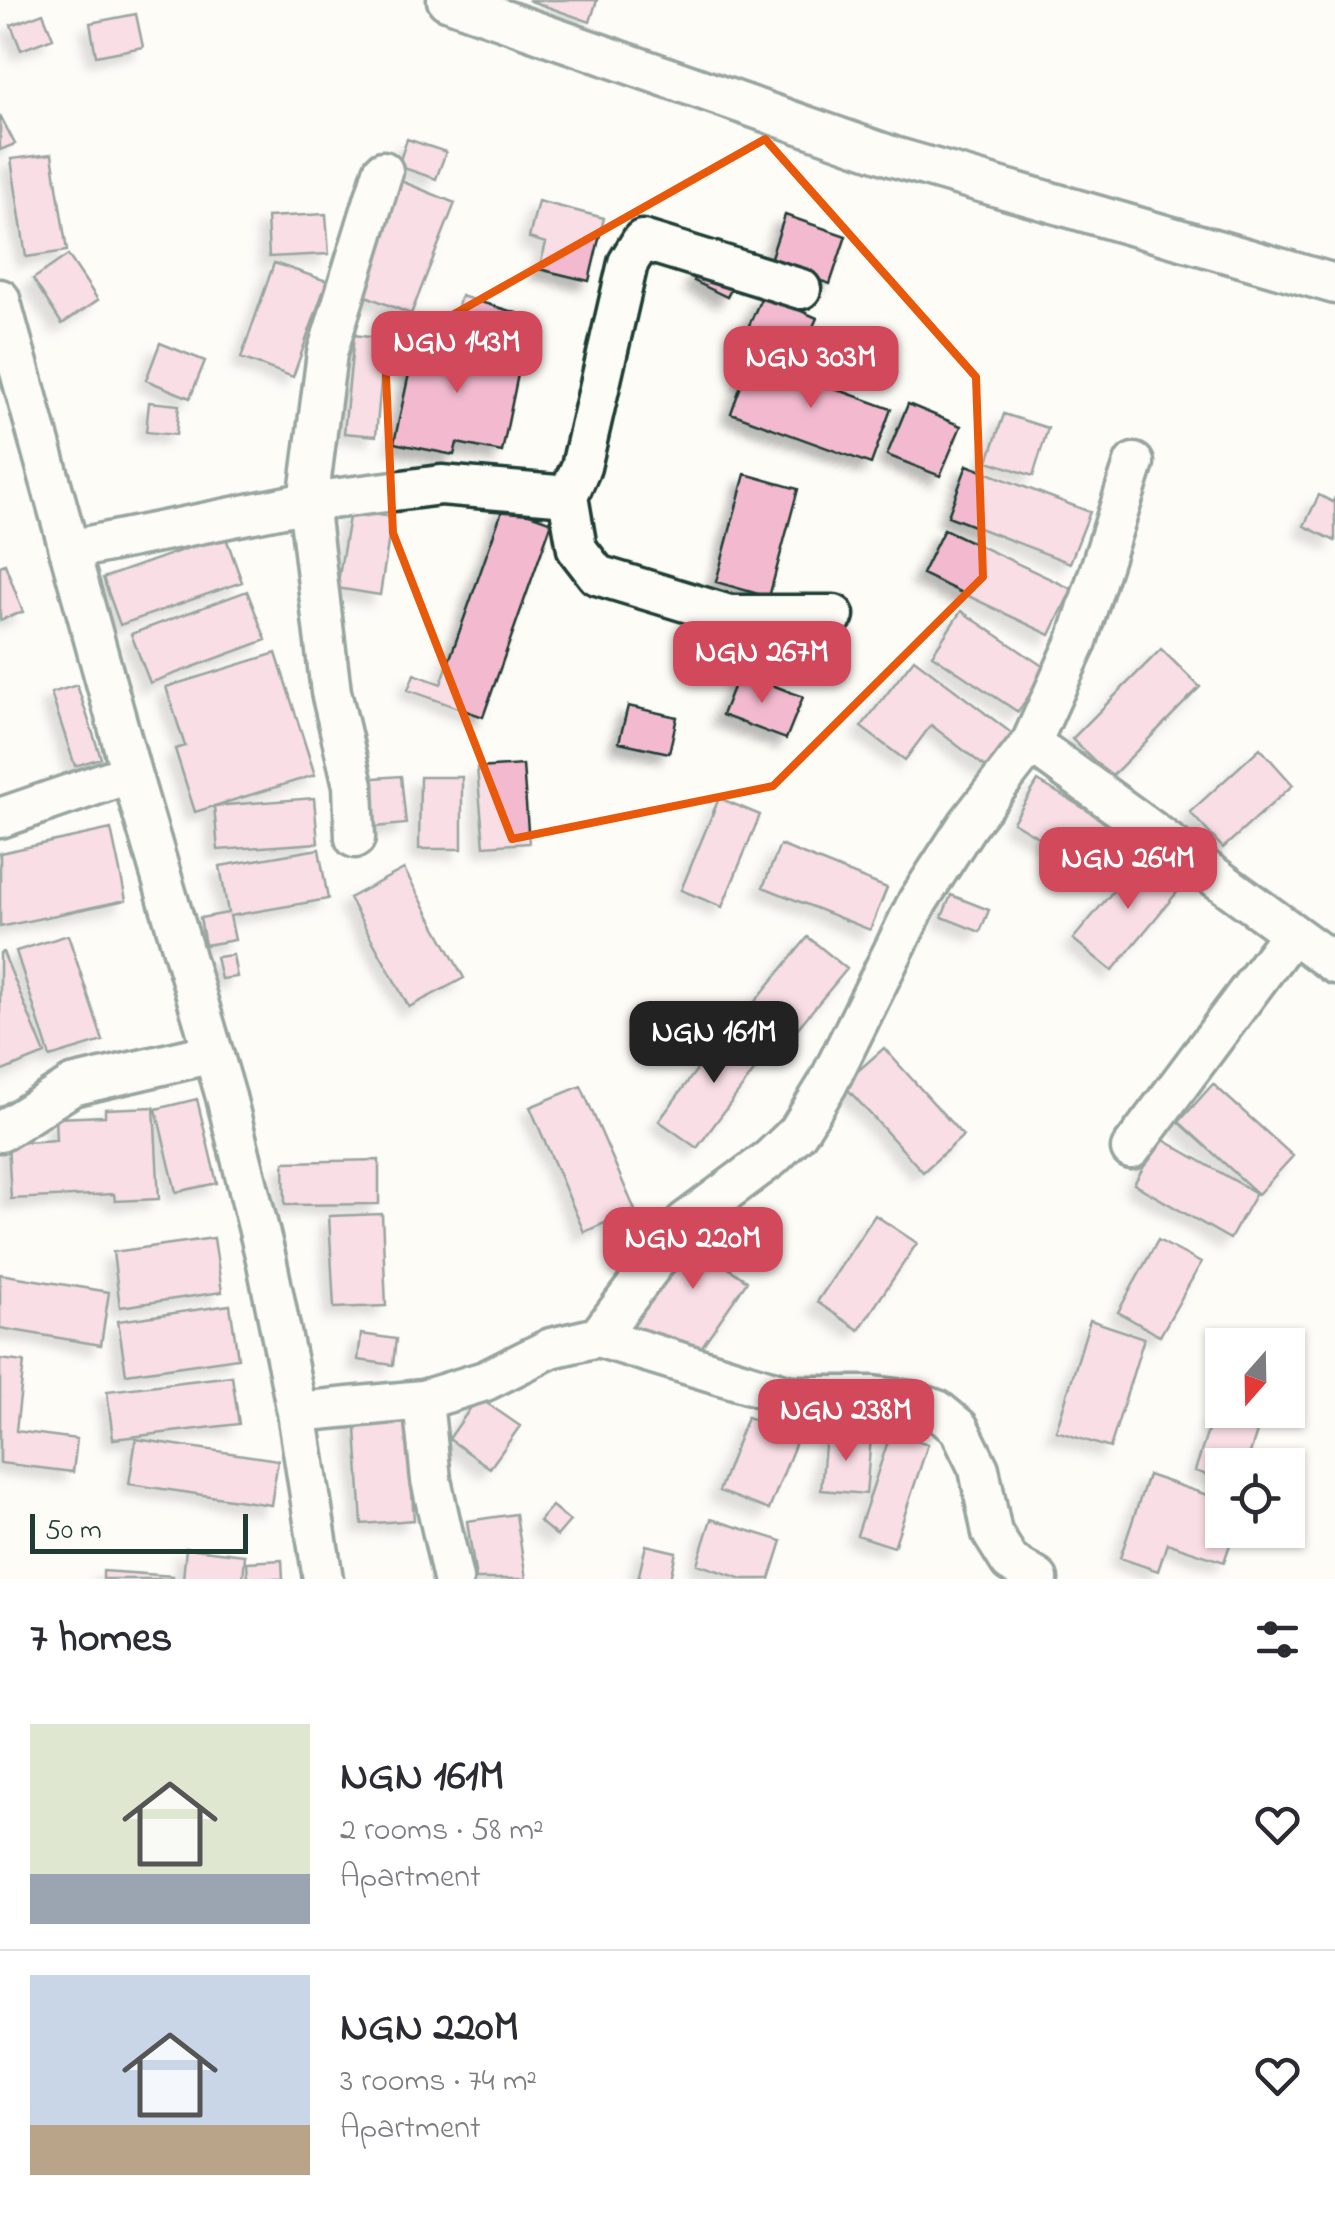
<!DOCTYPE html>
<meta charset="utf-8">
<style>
body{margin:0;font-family:"Indie Flower",sans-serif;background:#f2f2f3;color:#2b2b33;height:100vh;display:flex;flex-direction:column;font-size:38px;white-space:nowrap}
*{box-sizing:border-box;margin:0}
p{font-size:32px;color:#7c7c81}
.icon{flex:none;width:55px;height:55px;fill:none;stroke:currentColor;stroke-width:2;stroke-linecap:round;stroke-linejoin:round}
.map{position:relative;height:1579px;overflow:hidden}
.side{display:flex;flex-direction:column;background:#fff;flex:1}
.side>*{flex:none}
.needle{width:65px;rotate:200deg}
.buttons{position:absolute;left:1205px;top:1328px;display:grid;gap:20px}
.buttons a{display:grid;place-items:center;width:100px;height:100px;border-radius:0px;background:#fff;box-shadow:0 2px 8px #0004;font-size:50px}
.scale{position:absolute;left:30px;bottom:25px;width:218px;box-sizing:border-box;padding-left:10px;border:5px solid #1f3d34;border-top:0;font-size:28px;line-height:35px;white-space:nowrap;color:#1f3d34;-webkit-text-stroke:8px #fdfcf7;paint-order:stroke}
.price{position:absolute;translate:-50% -85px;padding:0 22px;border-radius:20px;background:#d1495b;color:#fff;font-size:32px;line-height:65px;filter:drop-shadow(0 2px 5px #0008)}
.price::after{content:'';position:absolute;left:50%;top:60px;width:30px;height:22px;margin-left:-15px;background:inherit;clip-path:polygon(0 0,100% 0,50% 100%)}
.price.active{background:#222;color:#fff}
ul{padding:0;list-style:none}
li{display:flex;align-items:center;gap:30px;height:250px;padding:0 30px}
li+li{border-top:2px solid #e1e1e2}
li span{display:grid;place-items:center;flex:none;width:280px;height:200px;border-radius:0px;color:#555}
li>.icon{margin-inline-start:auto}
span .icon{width:120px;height:120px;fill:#fffc;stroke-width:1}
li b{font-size:42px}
h2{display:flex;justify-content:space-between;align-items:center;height:120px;padding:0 30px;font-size:42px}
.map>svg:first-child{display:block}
.building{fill:#f3bacf;stroke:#1f3d34;stroke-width:2.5;filter:url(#shadow)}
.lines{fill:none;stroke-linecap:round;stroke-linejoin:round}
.minor-casing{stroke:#1f3d34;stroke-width:45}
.minor{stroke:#fdfcf7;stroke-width:38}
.marked{fill:none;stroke:#e8590c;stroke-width:8;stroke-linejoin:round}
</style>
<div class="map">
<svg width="1335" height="1579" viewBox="0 0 1335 1579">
<defs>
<filter id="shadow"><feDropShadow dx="-9" dy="9" stdDeviation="5" flood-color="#0004"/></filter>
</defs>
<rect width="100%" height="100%" fill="#fdfcf7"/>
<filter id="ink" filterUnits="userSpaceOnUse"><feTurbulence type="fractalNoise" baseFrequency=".01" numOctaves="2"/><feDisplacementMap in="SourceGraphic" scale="20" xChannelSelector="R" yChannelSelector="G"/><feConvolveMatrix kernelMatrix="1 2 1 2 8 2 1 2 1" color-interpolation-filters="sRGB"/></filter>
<g filter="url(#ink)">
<path class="building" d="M528,0H597L590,22Z
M43,13L53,38L21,50L11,25Z
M136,14L143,47L96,56L90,23Z
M0,115L15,144L0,150Z
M407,139L446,152L436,179L398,166Z
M52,154L67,251L26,257L11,159Z
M401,181L455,203L411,314L356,292Z
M538,201L604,218L589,281L539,269L546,243L529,238Z
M326,214L329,254L269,257L267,217Z
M785,215L846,236L830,284L769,263Z
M68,255L98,300L62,324L33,279Z
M274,263L327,281L293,377L241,358Z
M703,263L736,280L727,297L694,281Z
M763,294L817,318L800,356L746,332Z
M461,296L520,314L513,341L453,324Z
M418,332L522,355L502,452L457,443L454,455L394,443Z
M354,335L385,339L376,436L344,433Z
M867,336L870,362L826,369L822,342Z
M160,343L205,361L190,398L146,380Z
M751,358L891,409L871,464L731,413Z
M149,402L179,405L176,435L146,432Z
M908,404L961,426L940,476L887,455Z
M1004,414L1048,428L1033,476L988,461Z
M967,465L1090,512L1070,563L948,516Z
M745,474L798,489L769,597L716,582Z
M1319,495L1333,502L1335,497V541L1304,526Z
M504,505L552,522L483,717L408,690L414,674L441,684Z
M350,511L392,517L380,595L337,588Z
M944,529L1072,589L1050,635L922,574Z
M225,535L242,582L120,625L103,578Z
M5,564L23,612L0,620V566Z
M247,591L266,640L150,683L131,634Z
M961,611L1047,669L1018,712L932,655Z
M1161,649L1200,687L1111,777L1072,739Z
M276,653L315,775L195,812L175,749L185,746L166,687Z
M914,659L1014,735L988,769L931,725L905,760L861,727Z
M739,672L803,697L786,739L722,715Z
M77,685L101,758L75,766L51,693Z
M628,706L677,717L669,753L619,742Z
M1260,748L1293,785L1223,848L1190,812Z
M523,765L529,843L484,846L477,768Z
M401,776L406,824L365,828L361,779Z
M420,777H462V849H419Z
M1038,781L1132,837L1107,878L1013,822Z
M314,798L318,843L218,850L214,806Z
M719,798L760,815L722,907L681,890Z
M111,829L126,900L0,927V853Z
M780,845L887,888L870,930L763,887Z
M319,849L328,899L230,916L235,940L205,945L200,918L228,913L220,866Z
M1145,853L1184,884L1112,971L1073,939Z
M404,869L464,978L409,1007L349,898Z
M951,895L989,910L980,932L942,917Z
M68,935L103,1041L50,1057L16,951Z
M808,937L847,969L781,1048L743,1016Z
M3,952L45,1054L0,1072V953Z
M233,955L237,977L221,979L216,957Z
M731,1023L769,1051L697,1148L659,1121Z
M884,1048L963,1136L923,1172L843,1084Z
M1213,1084L1293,1156L1258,1194L1179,1122Z
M581,1086L635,1210L584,1232L530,1107Z
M197,1099L217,1183L176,1192L156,1109Z
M154,1107L159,1199L115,1201L114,1194L11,1199L8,1143L56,1140L55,1118L105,1116V1109Z
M1160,1138L1256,1193L1230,1239L1134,1184Z
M379,1160V1204L285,1205L284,1162Z
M382,1214L386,1306L334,1308L329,1216Z
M875,1215L917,1243L859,1330L817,1302Z
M707,1216L741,1239L724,1265L747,1281L694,1358L659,1335L650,1348L627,1332Z
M214,1238L222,1292L120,1307L113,1252Z
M1158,1240L1201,1263L1160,1336L1118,1312Z
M0,1274L109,1292L101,1345L0,1328Z
M230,1305L238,1358L126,1374L118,1321Z
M1090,1320L1144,1338L1110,1448L1056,1431Z
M361,1334L396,1339L393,1365L358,1360Z
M0,1359L24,1362L16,1431L77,1439L73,1472L0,1463Z
M232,1376L239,1424L113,1439L107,1391Z
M478,1397L520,1426L490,1468L449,1439Z
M406,1410L414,1520L362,1524L355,1413Z
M747,1417L798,1437L769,1510L719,1491Z
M1212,1418L1257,1432L1246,1465H1222V1480L1195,1471Z
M891,1432L928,1444L894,1547L857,1535Z
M826,1434L871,1438L866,1494L821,1490Z
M136,1439L278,1460L271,1505L129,1484Z
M1148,1475L1222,1500V1530H1235L1224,1562L1167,1543L1158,1571L1120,1558Z
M552,1506L570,1521L557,1536L539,1521Z
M516,1514L526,1579H476L467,1521Z
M711,1519L782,1541L770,1579H743L697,1564Z
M646,1545L676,1552L670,1579H638Z
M186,1548L245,1555L243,1579H183Z
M282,1560L283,1579H248L247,1562Z
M103,1571L173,1576V1579H103Z"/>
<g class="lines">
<defs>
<path id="minor" d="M447,0L894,157L1335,284
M801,289L642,240L628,263L581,467L568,496L577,549L597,575L729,615H834
M0,299L131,773L226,1097L267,1263L297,1412L323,1579
M69,550L308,502L441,485L568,496
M1031,743L1335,964
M0,818L131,773
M355,838L353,785L331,692L308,502L327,353L383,171
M0,1132L72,1086L213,1053
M1131,1149L1292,933
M598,1337L685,1222L771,1158L798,1132L827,1085L918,901L968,824L1031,743L1077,641L1134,463
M423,1400L431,1480L453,1579
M297,1412L423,1400L485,1381L551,1348L598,1337L790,1396H873L911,1401L937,1410L959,1428L979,1469L992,1533L1010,1562L1038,1579"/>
</defs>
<use href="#minor" class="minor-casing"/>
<use href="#minor" class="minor"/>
</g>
</g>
<path d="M0 0H1335V1579H0ZM765,139L976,377L983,577L773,786L512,839L393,533L385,353Z" fill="#fdfcf7" fill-opacity=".55" fill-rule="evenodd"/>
<path class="marked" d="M765,139L976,377L983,577L773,786L512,839L393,533L385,353Z"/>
</svg>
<div class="buttons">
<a><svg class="needle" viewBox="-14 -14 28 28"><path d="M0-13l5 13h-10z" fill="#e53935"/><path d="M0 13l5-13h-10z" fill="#7c7c81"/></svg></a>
<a><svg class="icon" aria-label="locate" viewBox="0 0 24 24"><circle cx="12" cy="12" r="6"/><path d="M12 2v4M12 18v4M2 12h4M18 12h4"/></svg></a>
</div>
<div class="scale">50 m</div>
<b class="price" style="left:457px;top:396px">NGN 143M</b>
<b class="price" style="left:811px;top:411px">NGN 303M</b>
<b class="price" style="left:762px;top:706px">NGN 267M</b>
<b class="price" style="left:1128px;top:912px">NGN 264M</b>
<b class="price active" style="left:714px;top:1086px">NGN 161M</b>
<b class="price" style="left:693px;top:1292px">NGN 220M</b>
<b class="price" style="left:846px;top:1464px">NGN 238M</b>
</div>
<section class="side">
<h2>7 homes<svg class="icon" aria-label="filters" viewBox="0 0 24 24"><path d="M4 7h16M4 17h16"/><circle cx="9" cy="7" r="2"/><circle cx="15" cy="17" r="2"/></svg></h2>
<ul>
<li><span style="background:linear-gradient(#dfe7d0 75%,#9aa5b1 0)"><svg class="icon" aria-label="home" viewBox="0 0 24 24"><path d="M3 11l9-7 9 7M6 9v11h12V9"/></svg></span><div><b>NGN 161M</b><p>2 rooms · 58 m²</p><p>Apartment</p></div><svg class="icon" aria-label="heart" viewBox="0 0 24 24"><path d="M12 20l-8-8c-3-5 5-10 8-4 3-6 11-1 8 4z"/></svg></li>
<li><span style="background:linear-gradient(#c9d6e8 75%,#b9a48a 0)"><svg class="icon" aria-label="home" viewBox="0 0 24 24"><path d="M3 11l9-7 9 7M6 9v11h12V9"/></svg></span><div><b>NGN 220M</b><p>3 rooms · 74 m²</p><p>Apartment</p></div><svg class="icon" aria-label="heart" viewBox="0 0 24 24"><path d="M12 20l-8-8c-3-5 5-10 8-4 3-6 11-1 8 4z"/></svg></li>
</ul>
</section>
